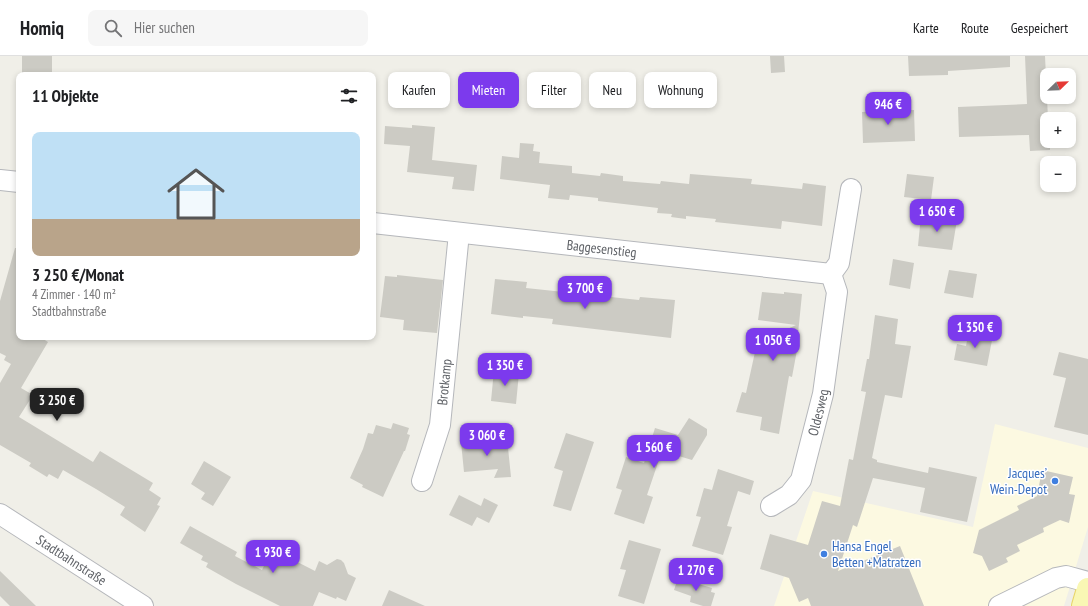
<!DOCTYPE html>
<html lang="de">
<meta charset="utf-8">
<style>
body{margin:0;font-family:"PT Sans Narrow",sans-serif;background:#f6f6f6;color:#202124;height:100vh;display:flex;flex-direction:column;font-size:15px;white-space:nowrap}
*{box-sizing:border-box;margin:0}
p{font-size:13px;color:#757577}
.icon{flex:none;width:22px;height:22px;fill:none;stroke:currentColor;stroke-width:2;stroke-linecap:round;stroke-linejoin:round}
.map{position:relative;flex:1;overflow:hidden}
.drawer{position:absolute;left:16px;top:16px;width:360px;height:268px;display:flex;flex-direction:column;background:#fff;border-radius:8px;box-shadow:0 2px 6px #0003}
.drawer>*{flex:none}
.top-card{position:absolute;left:388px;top:16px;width:380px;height:36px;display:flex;gap:8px}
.needle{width:26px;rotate:67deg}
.tools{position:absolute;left:1040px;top:12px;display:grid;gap:8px}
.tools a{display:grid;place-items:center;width:36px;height:36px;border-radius:8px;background:#fff;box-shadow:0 2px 6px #0003;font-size:20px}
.price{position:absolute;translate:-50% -34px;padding:0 9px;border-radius:8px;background:#7c3aed;color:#fff;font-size:13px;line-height:26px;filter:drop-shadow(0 1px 2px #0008)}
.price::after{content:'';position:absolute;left:50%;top:24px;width:12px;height:9px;margin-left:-6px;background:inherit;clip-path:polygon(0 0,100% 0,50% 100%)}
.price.on{background:#222;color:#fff}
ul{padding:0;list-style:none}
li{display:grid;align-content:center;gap:8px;height:212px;padding:0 16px}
li span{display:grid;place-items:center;height:124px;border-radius:8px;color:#555}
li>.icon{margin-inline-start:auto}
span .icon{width:72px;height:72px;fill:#fffc;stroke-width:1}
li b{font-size:17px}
h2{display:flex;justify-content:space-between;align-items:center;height:48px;padding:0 16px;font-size:17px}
.tag{padding:0 14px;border-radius:8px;background:#fff;box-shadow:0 2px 6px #0003;font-size:14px;line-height:36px}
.tag.on{background:#7c3aed;color:#fff}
header{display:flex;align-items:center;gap:24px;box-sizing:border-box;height:56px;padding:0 20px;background:#fff;border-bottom:1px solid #e0e0e0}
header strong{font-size:19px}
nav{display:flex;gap:22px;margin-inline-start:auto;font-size:14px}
.search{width:280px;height:36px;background:#f6f6f6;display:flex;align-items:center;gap:10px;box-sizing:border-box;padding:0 14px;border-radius:8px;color:#757577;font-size:15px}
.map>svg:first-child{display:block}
.commercial{fill:#fcf9e1}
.building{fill:#cccbc4}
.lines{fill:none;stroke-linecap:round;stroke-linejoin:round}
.minor-casing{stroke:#b5b7bb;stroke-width:22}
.major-casing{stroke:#e8d569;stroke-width:24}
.minor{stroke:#fff;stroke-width:20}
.major{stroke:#f9f7b4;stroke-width:22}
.shop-dot{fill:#3f7fe0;stroke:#fff;stroke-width:1.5}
.labels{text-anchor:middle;stroke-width:3;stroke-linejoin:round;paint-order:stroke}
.street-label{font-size:14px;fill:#5f6267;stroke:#fff}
.shop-label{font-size:14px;fill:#366cbe;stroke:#fff;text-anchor:end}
</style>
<header>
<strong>Homiq</strong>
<div class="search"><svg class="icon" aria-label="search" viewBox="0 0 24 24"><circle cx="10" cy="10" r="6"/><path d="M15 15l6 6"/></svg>Hier suchen</div>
<nav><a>Karte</a><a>Route</a><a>Gespeichert</a></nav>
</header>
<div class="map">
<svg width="1088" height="550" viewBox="0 0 1088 550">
<rect width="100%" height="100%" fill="#f0efe8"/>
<path class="commercial" d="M995,368L1088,392V471L1064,550H774L813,435L973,471Z"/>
<path class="building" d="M22,0H52V19H22Z
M770,0H784L785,16L771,17Z
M908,0H1010V11L948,15V19L909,20Z
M1025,0H1045L1048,63L1047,85H1050V94L1030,95L1029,79L959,81L958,51L1027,48Z
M914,54L915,85L863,87L862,56Z
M412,69L435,71L432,104L477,109L474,135L452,133L454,121L407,116L410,90L384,88L385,70L412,72Z
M520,87L534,88L533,95L540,96L539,107L572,110V117L600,120L601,117L623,120V125L660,128L661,125L689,128L690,118L752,123L751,128L802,133L803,127L826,130L822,170L782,165L781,173L715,166L716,163L686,160V163L671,161L672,158L657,157L658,152L598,145V142L570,139L569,144L548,142L550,129L500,123L502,100L519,102Z
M907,118L934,121L931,144L904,141Z
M921,159L957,164L952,194L918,190Z
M15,192H19V281H40L48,286L21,332L33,339L19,361L93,406L100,395L153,427L149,434L161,442L157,449L160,450L145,476L120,459L125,451L96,433L63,414L58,423L49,418L47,421L29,410L31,407L0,389V327L11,308L4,304L6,300L0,297V245Z
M893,203L914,207L910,233L889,229Z
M949,214L977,218L973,242L944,237Z
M397,219L443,224L437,277L403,274L404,264L380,261L385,220L397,221Z
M495,223L527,226L526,232L639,244L640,241L675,244L671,282L552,268L553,263L523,260V262L491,258Z
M762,236L784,238V236L802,238L798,278H800L792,321L789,320L779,378L760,374L762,361L736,356L742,336L746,337L757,287L796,269L758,264Z
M875,259L898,263L895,288L911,290L902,342L885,339L872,402L877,404V406L928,417L929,411L977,421L967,466L920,456L925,432L873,422L857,471L853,469L838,515L900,490L924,550H811L808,542L799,546L789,522L760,513L770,478L808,489L822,445L840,450L849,403L853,404L866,336L861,335L867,303H869Z
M969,274L993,279L987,310L954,304L957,288L966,290Z
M1059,296L1088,303V379L1054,371L1066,322L1053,319Z
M494,314L519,317L516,348L491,345Z
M689,362L707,373V379L692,404L662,395L647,439L653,441L644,468L614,458L622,434L616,432L626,401L644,407L655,372L678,379Z
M393,367L409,372L407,378L410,379L405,395H404L383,441L362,431L363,429L350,422L363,393L368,377L373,378L376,369L391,373Z
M566,377L594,386L571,455L553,450L563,415L554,412Z
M507,382L511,421L494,422L498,413L464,416L461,386Z
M204,405L231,421L213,450L201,443L205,437L191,428Z
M718,413L754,425L750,439L738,435L727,470L732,471L723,499L692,490L701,461L696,460L704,432L712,434Z
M1042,414L1073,421L1069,438L1075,439L1069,467L1060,464L1043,472L1044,476L1017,489L1020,495L1006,502L1008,506L989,515L982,500L973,497L979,474L1019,454L1017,450L1037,440Z
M459,439L481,450L484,442L498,449L489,467L477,461L472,470L449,459Z
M190,470L237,496L235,500L262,514L272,493L315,515L319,505L327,509L337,503L341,504L344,507L348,518L356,522L346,545L337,541L336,543L319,536L313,550H280L236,528L206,511L208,507L201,504L203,500L180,487Z
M629,484L661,493L644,548L618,540L626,514L620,513Z
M0,515L36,550H10L0,540Z
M678,522L712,532L711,536L715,537L711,550H703L690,546L691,540L674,534Z
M389,534L425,550H382Z"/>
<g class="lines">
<defs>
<g id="minor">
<path d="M0,124L19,126"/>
<path id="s1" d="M373,167L831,218"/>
<path d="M831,218L839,207L851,133"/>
<path id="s2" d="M422,425L440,369L459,177"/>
<path id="s3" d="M771,450L789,439L801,424L823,338L837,236L831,218"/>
<path id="s4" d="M0,458L143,550"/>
<path d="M999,550L1056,522L1066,520L1088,526"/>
</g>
<path id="major" d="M1083,550L1088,533"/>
</defs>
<use href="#minor" class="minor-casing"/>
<use href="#major" class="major-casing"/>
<use href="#minor" class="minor"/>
<use href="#major" class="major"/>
</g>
<g class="shop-dot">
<circle cx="1055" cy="425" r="4"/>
<circle cx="824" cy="498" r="4"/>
</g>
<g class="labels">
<g class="street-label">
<text dy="5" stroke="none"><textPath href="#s1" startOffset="230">Baggesenstieg</textPath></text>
<text dy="5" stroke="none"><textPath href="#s2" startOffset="102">Brotkamp</textPath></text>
<text dy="5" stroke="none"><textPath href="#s3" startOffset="110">Oldesweg</textPath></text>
<text dy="5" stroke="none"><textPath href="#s4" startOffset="85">Stadtbahnstraße</textPath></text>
</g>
<g class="shop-label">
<text x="1047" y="422">Jacques’<tspan x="1047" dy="16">Wein-Depot</tspan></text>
<text x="832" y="495" text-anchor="start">Hansa Engel<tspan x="832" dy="16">Betten +Matratzen</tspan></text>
</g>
</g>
</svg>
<div class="tools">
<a><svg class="needle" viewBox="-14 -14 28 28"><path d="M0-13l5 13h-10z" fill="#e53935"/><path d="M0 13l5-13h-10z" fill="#757577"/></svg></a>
<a>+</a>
<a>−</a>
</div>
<b class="price" style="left:888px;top:70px">946 €</b>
<b class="price" style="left:937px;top:177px">1 650 €</b>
<b class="price" style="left:585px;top:254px">3 700 €</b>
<b class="price" style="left:975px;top:293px">1 350 €</b>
<b class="price" style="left:773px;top:306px">1 050 €</b>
<b class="price" style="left:505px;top:331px">1 350 €</b>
<b class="price on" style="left:57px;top:366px">3 250 €</b>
<b class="price" style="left:487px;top:401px">3 060 €</b>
<b class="price" style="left:654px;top:413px">1 560 €</b>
<b class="price" style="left:273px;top:518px">1 930 €</b>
<b class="price" style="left:696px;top:536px">1 270 €</b>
<div class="top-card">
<a class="tag">Kaufen</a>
<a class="tag on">Mieten</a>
<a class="tag">Filter</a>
<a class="tag">Neu</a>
<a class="tag">Wohnung</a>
</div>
<section class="drawer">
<h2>11 Objekte<svg class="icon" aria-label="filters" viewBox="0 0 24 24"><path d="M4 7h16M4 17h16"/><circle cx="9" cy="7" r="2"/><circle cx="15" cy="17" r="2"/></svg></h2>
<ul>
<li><span style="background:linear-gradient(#bfe0f5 70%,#b9a48a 0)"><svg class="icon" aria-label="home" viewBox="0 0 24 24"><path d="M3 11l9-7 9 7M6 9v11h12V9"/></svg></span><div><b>3 250 €/Monat</b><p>4 Zimmer · 140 m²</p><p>Stadtbahnstraße</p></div></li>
</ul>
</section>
</div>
